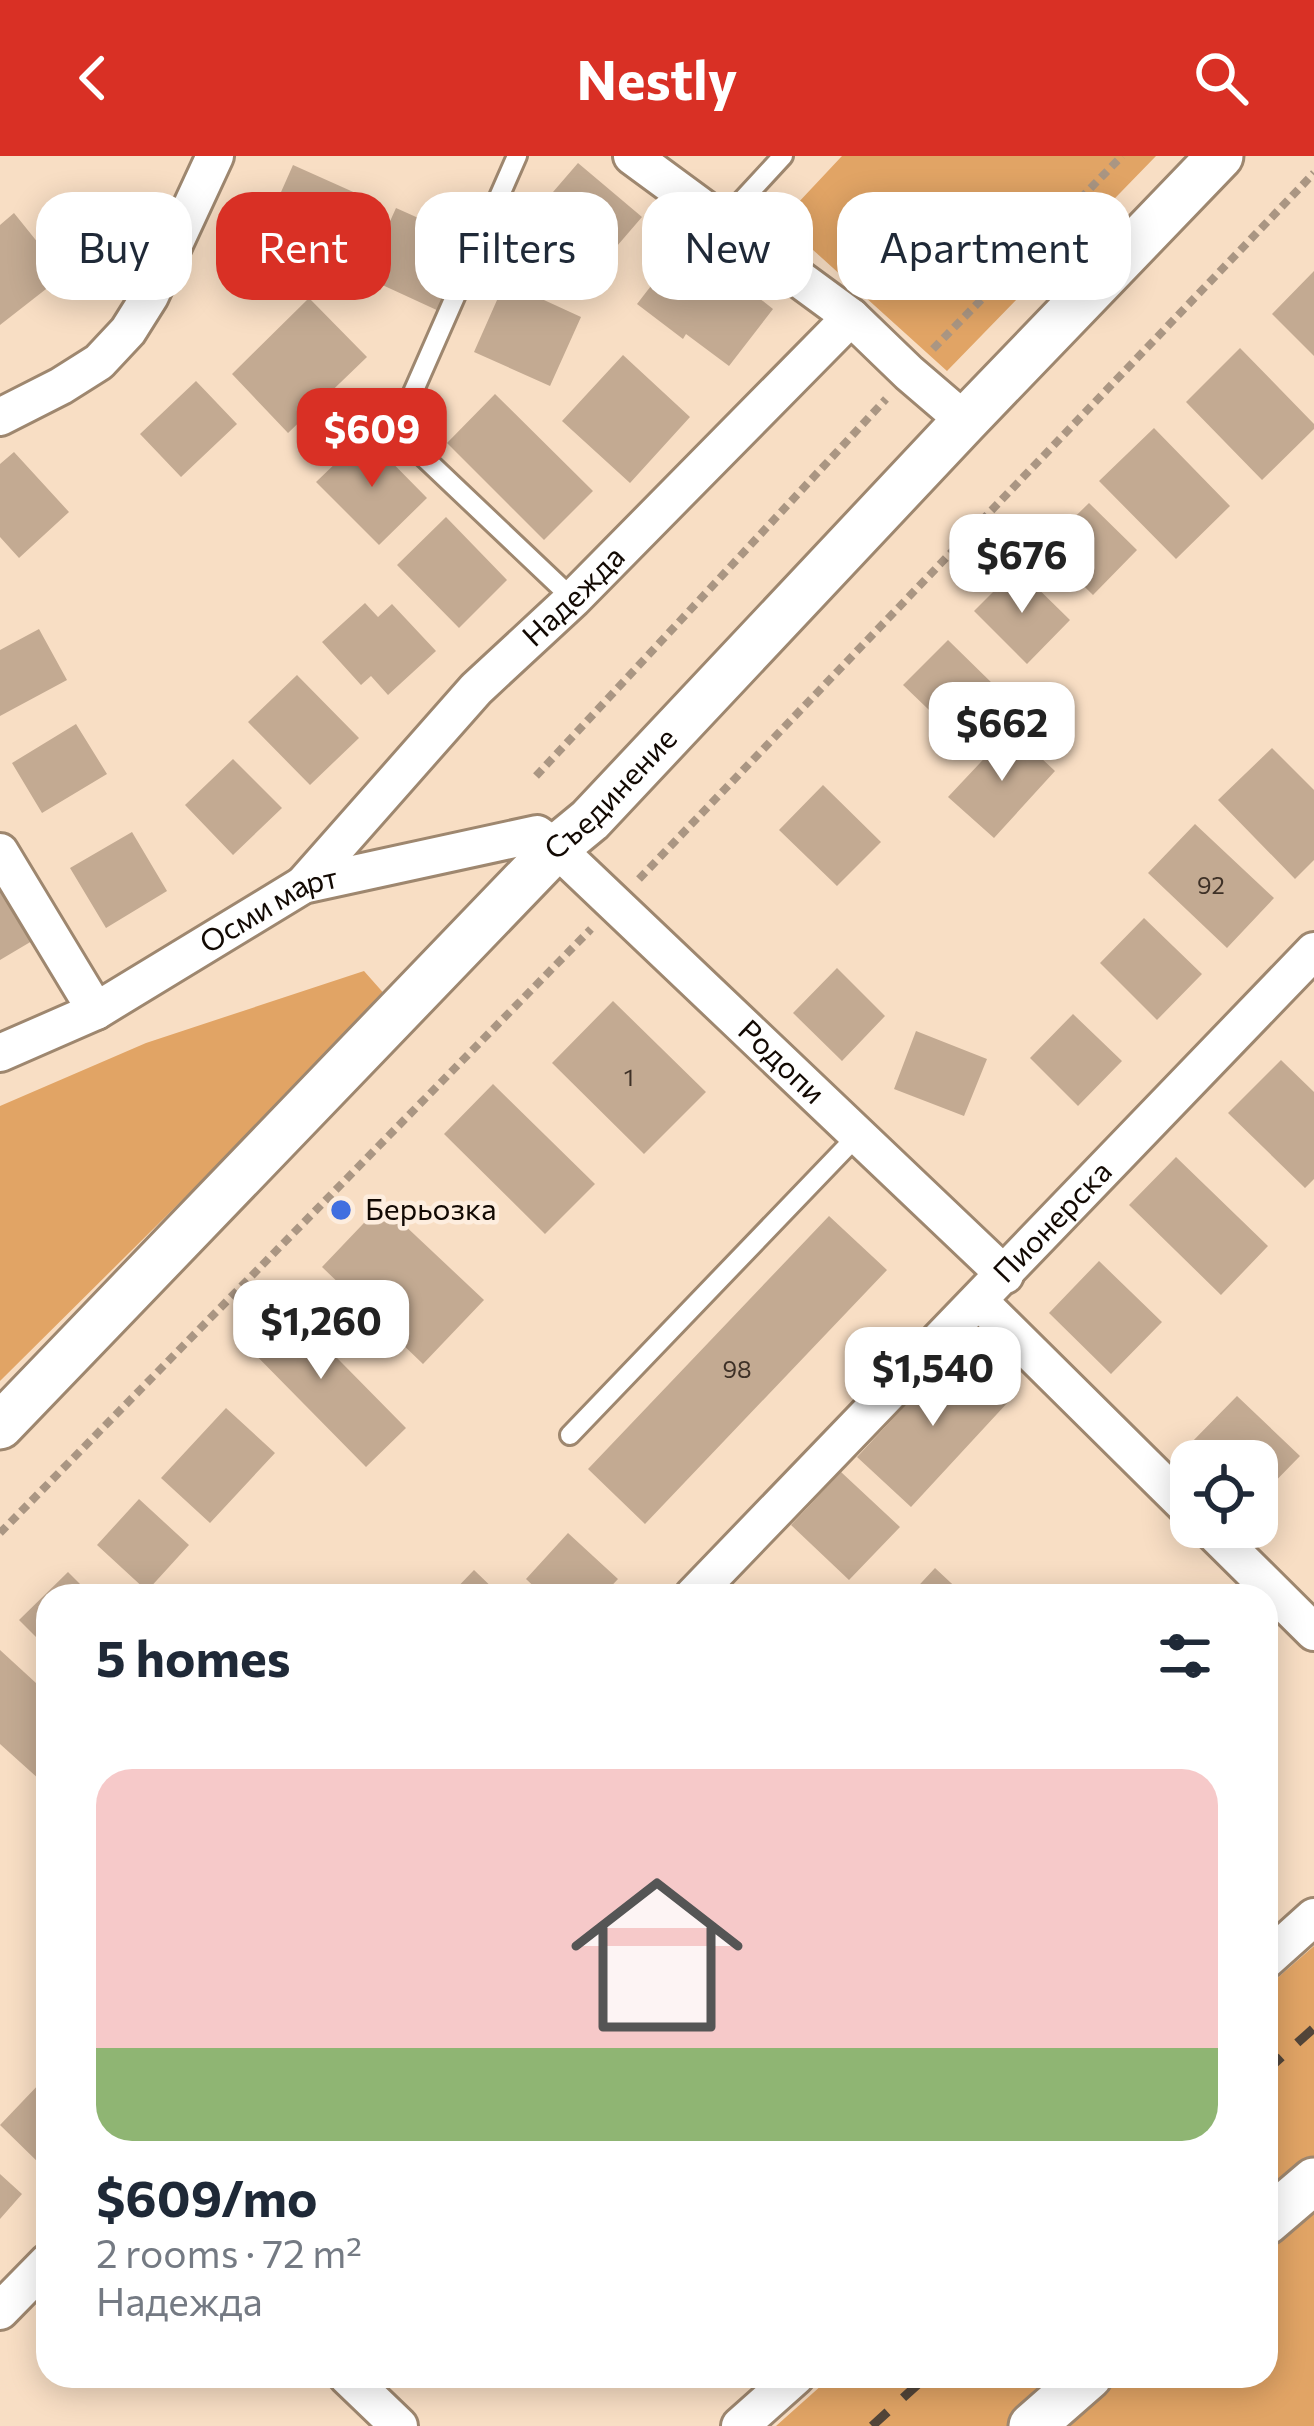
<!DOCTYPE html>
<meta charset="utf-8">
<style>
body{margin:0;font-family:Commissioner,sans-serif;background:#f2f2f3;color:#1f2937;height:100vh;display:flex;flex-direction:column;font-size:45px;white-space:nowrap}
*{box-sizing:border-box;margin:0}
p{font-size:39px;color:#747a83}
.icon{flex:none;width:66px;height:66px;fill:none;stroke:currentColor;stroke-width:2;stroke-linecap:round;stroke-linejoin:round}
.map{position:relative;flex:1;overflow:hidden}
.side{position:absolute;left:36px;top:1428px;width:1242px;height:804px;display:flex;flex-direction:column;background:#fff;border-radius:36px;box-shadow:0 6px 30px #0003}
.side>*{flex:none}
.banner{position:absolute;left:36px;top:36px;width:1242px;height:108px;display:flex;gap:24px}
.tools{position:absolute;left:1170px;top:1284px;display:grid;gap:24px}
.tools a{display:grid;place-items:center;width:108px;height:108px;border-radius:24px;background:#fff;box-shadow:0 6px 30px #0003;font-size:60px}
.price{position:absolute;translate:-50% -102px;padding:0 27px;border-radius:24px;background:#fff;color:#222;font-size:39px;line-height:78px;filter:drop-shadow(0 3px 6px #0008)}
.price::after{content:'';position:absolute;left:50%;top:72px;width:36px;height:27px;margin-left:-18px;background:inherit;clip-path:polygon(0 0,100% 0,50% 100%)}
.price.on{background:#d93025;color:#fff}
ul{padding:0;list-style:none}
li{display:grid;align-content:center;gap:24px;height:636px;padding:0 60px}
li span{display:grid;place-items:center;height:372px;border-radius:36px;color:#555}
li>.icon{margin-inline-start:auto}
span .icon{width:216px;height:216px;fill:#fffc;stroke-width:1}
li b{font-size:51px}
h2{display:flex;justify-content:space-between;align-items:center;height:144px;padding:0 60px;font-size:51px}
.chip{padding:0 42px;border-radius:36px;background:#fff;box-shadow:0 6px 30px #0003;font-size:42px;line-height:108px}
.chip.on{background:#d93025;color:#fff}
header{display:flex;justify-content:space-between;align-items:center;height:156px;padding:0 60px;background:#d93025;color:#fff;font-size:54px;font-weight:700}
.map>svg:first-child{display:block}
.green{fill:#e1a465}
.building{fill:#c3aa92}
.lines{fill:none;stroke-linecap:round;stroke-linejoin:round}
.service-casing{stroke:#9e876f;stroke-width:24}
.minor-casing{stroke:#9e876f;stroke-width:42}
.tertiary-casing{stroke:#9e876f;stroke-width:51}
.path{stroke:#aa9683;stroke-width:8;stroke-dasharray:9 6;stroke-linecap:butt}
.service{stroke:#fff;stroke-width:18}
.minor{stroke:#fff;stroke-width:36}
.tertiary{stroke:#fff;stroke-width:45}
.rail{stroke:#524539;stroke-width:9;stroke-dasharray:21 21;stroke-linecap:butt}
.poi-dot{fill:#416fe0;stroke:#fdedde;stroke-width:4.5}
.labels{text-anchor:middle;stroke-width:9;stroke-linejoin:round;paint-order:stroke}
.number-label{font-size:24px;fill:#3e3127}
.street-label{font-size:30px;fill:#120903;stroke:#fdedde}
.poi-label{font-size:30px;fill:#120903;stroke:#fdedde;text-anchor:start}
</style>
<header><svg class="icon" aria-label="back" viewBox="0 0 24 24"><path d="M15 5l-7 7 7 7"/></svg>Nestly<svg class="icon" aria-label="search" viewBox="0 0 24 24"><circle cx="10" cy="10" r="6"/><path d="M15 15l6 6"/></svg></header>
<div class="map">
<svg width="1314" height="2270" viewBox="0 0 1314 2270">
<rect width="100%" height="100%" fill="#f8dec4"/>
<path class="green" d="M842,0H1156L947,215L781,65Z
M364,815L387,841L0,1225V950L146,887Z
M1314,1790V2270H776L832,2220H1266V1832Z"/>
<path class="building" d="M578,7L642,61L592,119L528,65Z
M293,9L369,43L338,113L262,79Z
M396,52L472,86L441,156L365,121Z
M14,57L64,119L0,169V69Z
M678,95L723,129L731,120L773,153L729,210L686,178L683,183L637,148Z
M1314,115V200L1272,158Z
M505,126L581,161L550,230L474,196Z
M309,142L367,201L288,277L232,218Z
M1240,192L1314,268V273L1262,324L1186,246Z
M623,199L690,261L630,327L562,265Z
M196,225L237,268L181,321L140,278Z
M495,238L593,335L544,384L447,287Z
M1154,272L1230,350L1176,403L1099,325Z
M365,279L427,342L379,389L316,326Z
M14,296L69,356L19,402L0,381V308Z
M1089,347L1137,394L1093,439L1044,391Z
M446,361L507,424L459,472L397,409Z
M1017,412L1070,464L1027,508L974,455Z
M365,447L378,461L392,448L436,495L388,539L371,520L361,529L322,486Z
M39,473L67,524L0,560V494Z
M948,484L996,531L952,576L903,529Z
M297,519L359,582L310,629L248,566Z
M76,568L107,618L42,657L12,607Z
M1011,574L1055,615L994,682L948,641Z
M1272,592L1314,634V704L1295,723L1218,644Z
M233,603L282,652L233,699L185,649Z
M823,629L881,686L837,730L779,674Z
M1195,668L1274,742L1227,792L1148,717Z
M132,676L167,735L106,772L70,712Z
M0,731L32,785L0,804Z
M1144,762L1202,818L1157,864L1100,807Z
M837,812L885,860L842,905L793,857Z
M613,845L706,936L644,998L552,907Z
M1073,858L1122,905L1078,950L1030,902Z
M916,875L987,903L964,960L894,933Z
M1281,904L1314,936V1023L1305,1032L1228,957Z
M493,928L595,1028L545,1078L444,978Z
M1176,1001L1268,1090L1221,1139L1129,1049Z
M382,1048L484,1144L423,1208L322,1111Z
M829,1060L887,1114L645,1368L588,1313Z
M1099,1105L1162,1166L1111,1218L1049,1157Z
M276,1140L406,1272L366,1311L236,1179Z
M956,1195L1009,1245L911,1351L857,1301Z
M1237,1240L1300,1300L1257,1344V1305H1199L1186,1292Z
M226,1252L275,1297L210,1367L161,1322Z
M841,1316L900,1371L849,1424L791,1369Z
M139,1343L189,1389L147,1435L97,1389Z
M568,1377L618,1423L602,1440H544L526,1423Z
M935,1412L965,1440H909Z
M474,1414L501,1440H449Z
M68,1416L92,1440H48V1493L19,1464Z
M0,1494L48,1538V1615L40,1624L0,1588Z
M42,1925L48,1930V2004L42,2010L0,1969Z
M0,2018L22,2038L0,2063Z"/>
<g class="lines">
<defs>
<path id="service" d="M517,0L396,275L573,443
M722,66L783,0
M570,1279L858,979"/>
<g id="minor">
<path d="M632,0L851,161L909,217L965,265"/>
<path d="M0,261L61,230L99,206L128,175L150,140L215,0"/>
<path d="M0,696L96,855"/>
<path id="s1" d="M303,729L476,533L573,443L851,161"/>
<path id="s2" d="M0,897L96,855L303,729L537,678L556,692L1005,1119"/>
<path d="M979,1145L1191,1355"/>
<path d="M1208,1371L1314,1476"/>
<path id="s3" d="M693,1440L1314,795"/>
<path d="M1266,1804L1314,1761"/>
<path d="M0,2155L48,2106"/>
<path d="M347,2220L399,2270"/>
<path d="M740,2270L796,2220"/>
</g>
<g id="tertiary">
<path id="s4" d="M0,1270L556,692L590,664L965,265L1220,0"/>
<path d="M1266,2066L1314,2025"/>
<path d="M1032,2270L1089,2220"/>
</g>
</defs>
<use href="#service" class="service-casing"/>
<use href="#minor" class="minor-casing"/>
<use href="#tertiary" class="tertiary-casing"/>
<path class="path" d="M933,193L1122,0
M536,620L886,243
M639,723L1314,17
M0,1377L591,773"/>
<use href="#service" class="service"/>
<use href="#minor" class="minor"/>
<use href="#tertiary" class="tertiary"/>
<path class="rail" d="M1266,1915L1314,1872
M872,2270L927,2220"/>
</g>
<circle class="poi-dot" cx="341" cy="1054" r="12"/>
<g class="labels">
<g class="number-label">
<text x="1211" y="738">92</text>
<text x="629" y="930">1</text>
<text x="737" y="1222">98</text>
</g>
<g class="street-label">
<text dy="10" stroke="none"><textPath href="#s1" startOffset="396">Надежда</textPath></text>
<text dy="10" stroke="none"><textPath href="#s4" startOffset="879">Съединение</textPath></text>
<text dy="10" stroke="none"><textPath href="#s2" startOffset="306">Осми март</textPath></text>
<text dy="10" stroke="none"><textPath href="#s2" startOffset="921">Родопи</textPath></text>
<text dy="10" stroke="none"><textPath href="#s3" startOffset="519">Пионерска</textPath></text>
</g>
<g class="poi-label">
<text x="365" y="1064">Берьозка</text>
</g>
</g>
</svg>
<div class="tools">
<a><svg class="icon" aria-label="locate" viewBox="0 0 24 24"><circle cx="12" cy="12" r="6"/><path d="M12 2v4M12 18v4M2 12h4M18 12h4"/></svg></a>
</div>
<b class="price on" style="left:372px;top:334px">$609</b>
<b class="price" style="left:1022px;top:460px">$676</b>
<b class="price" style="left:1002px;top:628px">$662</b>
<b class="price" style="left:321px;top:1226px">$1,260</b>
<b class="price" style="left:933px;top:1273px">$1,540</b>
<div class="banner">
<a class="chip">Buy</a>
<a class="chip on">Rent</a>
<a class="chip">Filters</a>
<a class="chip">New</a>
<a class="chip">Apartment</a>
</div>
<section class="side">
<h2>5 homes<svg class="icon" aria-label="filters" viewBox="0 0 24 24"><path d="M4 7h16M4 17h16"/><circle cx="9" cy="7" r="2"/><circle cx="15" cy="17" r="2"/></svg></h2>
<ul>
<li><span style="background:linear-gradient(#f6c9c9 75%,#8fb573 0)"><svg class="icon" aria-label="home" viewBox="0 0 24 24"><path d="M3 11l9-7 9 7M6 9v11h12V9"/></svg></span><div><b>$609/mo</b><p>2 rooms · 72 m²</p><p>Надежда</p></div></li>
</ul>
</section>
</div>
